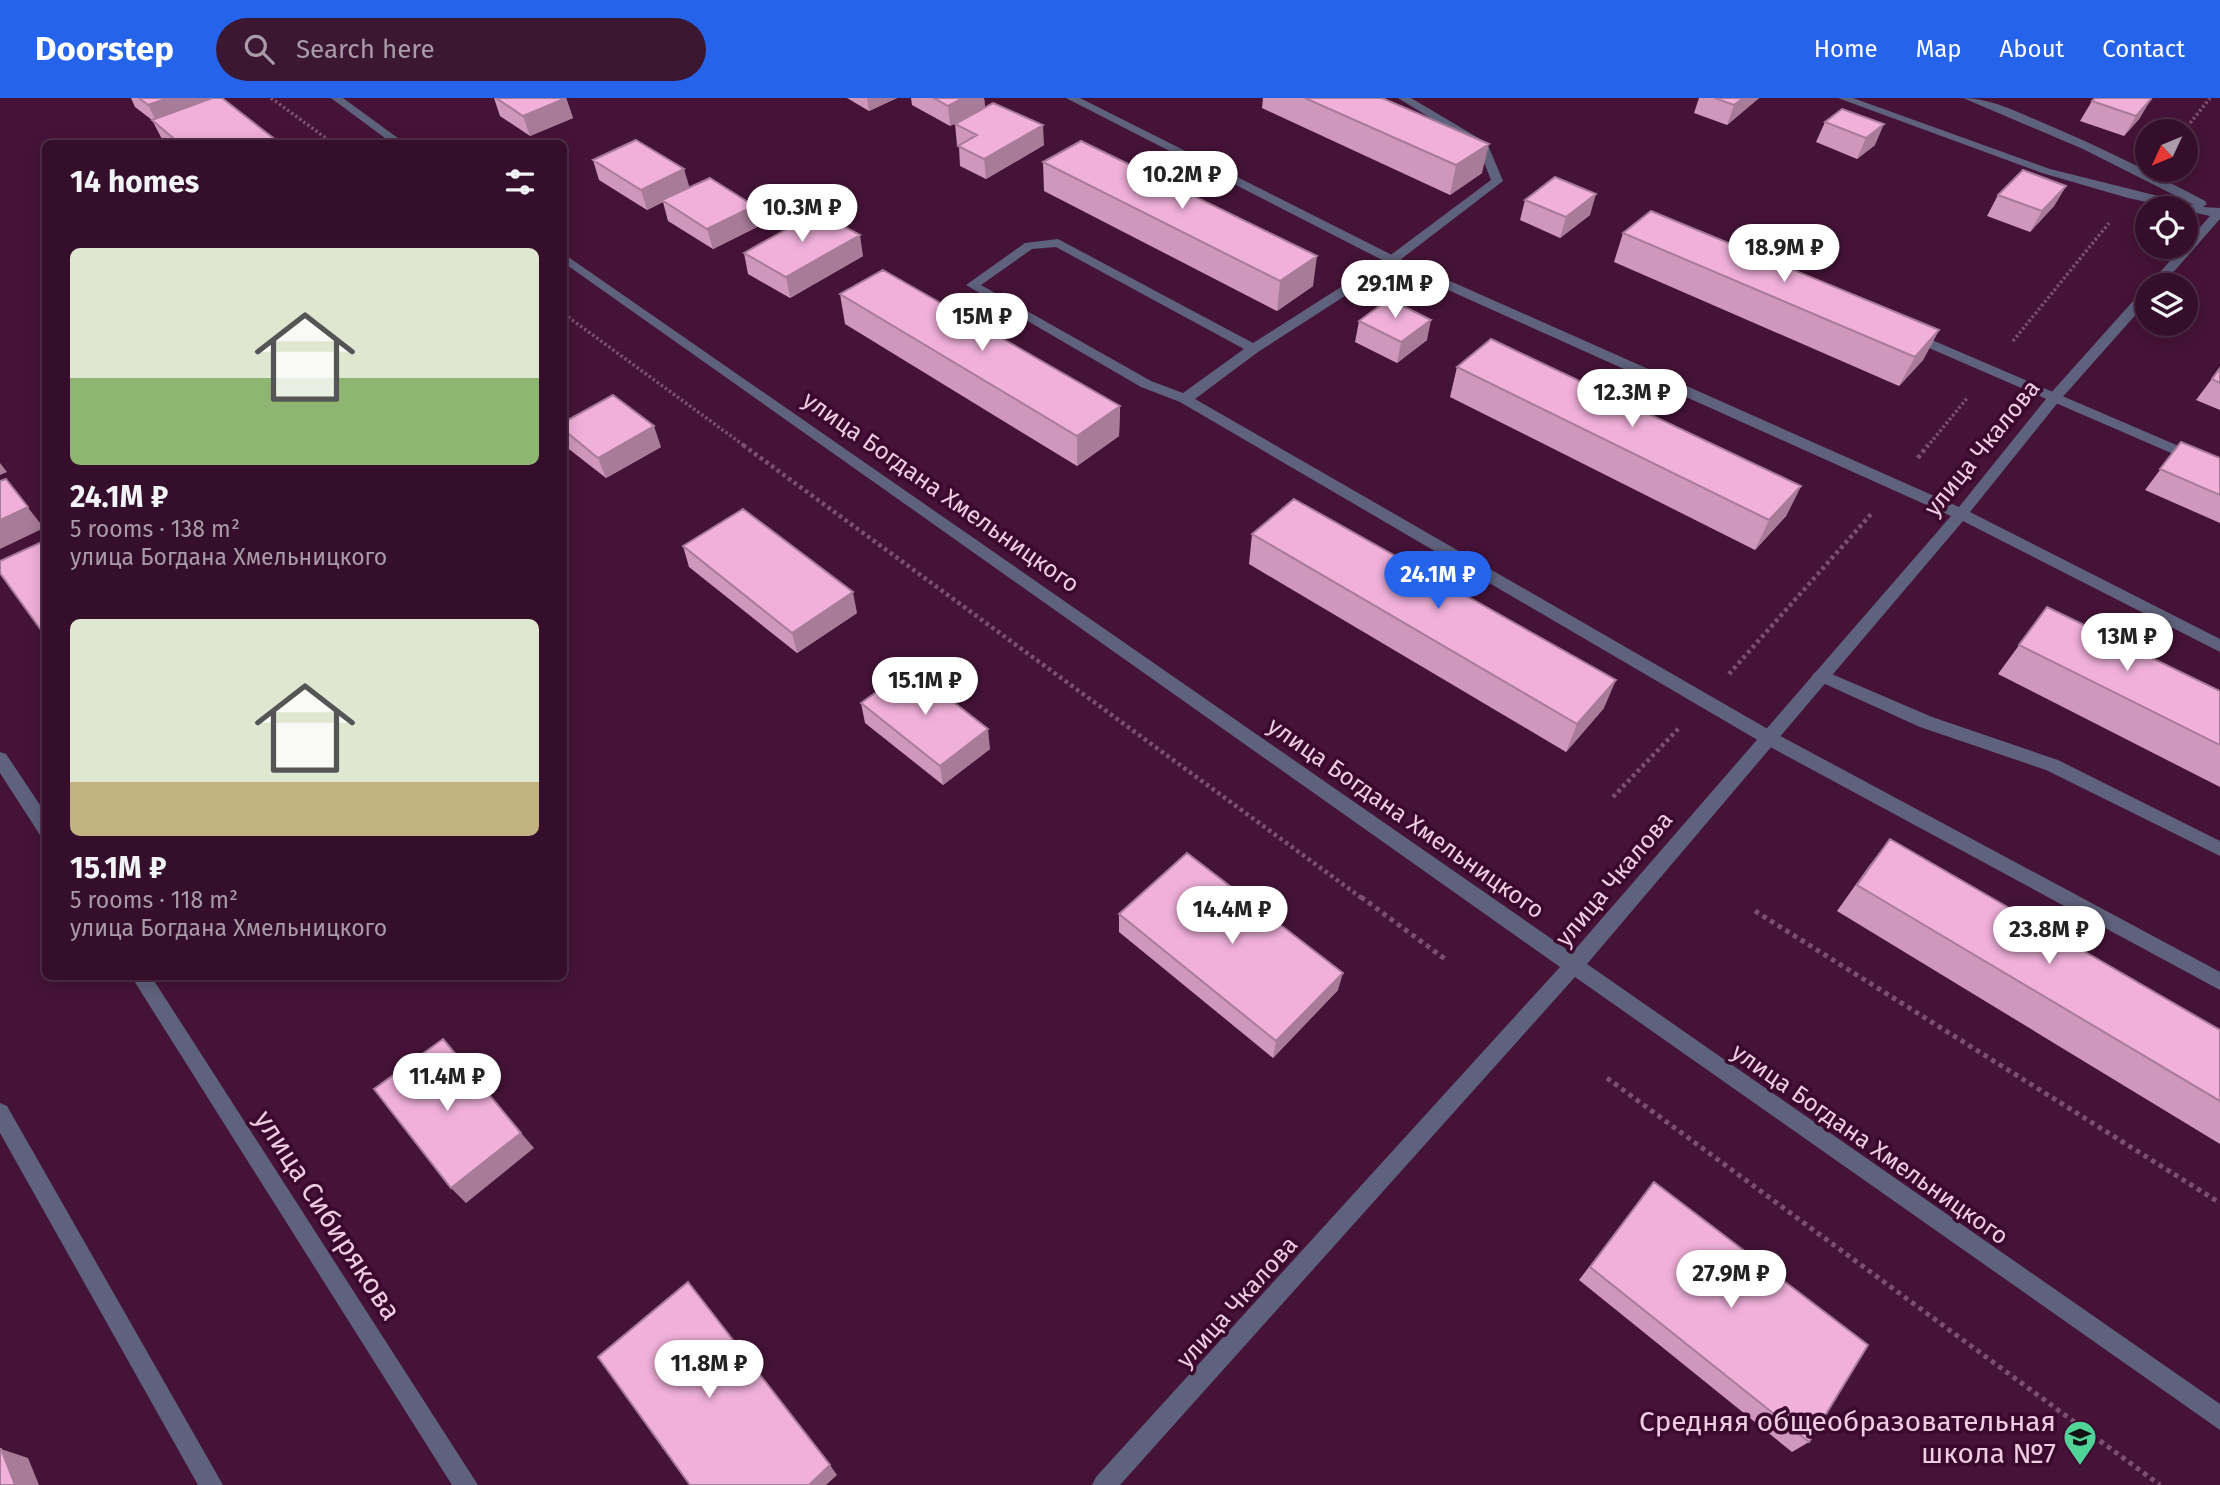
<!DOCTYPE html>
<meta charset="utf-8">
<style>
body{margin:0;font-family:"Fira Sans",sans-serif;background:#3c1732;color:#f1f3f6;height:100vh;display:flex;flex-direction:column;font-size:26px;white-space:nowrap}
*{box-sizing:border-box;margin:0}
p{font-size:23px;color:#a99ca8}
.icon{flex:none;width:38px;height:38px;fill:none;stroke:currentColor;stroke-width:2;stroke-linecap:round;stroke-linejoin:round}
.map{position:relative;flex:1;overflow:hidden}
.sheet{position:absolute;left:42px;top:42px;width:525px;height:840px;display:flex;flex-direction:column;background:#340e2a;border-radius:10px;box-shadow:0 4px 18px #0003,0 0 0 2px #4e2e47}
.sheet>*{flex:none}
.needle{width:46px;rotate:226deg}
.buttons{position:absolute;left:2135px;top:21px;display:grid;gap:14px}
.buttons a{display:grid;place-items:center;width:63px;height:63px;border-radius:50%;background:#340e2a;box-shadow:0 4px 18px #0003,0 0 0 2px #4e2e47;font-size:35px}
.price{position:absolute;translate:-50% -60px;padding:0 16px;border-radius:24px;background:#fff;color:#222;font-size:23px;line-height:46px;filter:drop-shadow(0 2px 4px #0008)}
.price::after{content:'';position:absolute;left:50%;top:42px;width:21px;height:16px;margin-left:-10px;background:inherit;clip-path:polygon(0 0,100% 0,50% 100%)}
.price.current{background:#2563eb;color:#fff}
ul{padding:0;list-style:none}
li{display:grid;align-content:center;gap:14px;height:371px;padding:0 28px}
li span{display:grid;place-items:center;height:217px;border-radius:10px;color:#555}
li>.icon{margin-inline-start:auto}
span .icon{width:126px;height:126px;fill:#fffc;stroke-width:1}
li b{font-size:30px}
h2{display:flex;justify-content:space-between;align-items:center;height:84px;padding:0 28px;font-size:30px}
header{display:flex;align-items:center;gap:42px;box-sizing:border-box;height:98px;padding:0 35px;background:#2563eb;color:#fff}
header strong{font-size:33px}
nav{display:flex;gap:38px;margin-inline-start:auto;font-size:24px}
.search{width:490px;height:63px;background:#3c1732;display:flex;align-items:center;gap:18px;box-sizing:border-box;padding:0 24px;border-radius:38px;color:#a99ca8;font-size:26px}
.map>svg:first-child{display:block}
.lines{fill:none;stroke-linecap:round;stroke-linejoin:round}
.path-far2{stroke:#7d4f6f;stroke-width:3.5;stroke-dasharray:2.5 2.5;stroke-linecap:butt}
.path-far1{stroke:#7d4f6f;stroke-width:4.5;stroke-dasharray:3.5 3.5;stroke-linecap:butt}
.path{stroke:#7d4f6f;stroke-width:5;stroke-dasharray:4.5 4.5;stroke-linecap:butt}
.service{fill:#5f627c;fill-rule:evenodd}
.minor{fill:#5f627c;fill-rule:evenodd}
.wall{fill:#ce97bb}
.shaded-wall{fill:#a87b99}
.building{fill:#f0b0da;stroke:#a87b99;stroke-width:2}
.labels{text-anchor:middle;stroke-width:7;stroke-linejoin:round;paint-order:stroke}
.street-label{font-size:24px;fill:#eecce1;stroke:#3b082e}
.near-street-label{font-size:28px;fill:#eecce1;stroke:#3b082e}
.near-poi-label{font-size:28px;fill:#eecce1;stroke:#3b082e;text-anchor:end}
</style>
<header>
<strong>Doorstep</strong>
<div class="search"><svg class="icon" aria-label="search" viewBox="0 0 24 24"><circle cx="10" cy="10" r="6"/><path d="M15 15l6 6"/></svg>Search here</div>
<nav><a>Home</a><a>Map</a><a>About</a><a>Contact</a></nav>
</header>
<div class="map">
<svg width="2220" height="1387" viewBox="0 0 2220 1387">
<rect width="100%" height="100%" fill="#461338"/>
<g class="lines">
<path class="path-far2" d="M271,0L334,46
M2184,33L2210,0
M564,216L746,349
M2013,243L2109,125
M1927,349L1968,299"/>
<path class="path-far1" d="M743,347L1363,801
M1918,360L1928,347
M1729,576L1872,415
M1613,699L1680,629"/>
<path class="path" d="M1361,799L1445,861
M1755,813L2220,1105
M1607,980L2160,1387"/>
<path class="service" d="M1398,0H1411L1487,45L1503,83L1396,165L1258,254L1195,301L1773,634L2220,874V892L1761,644L1180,304L1141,289L966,187L1025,145L1058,141L1253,245L1388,159L1491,82L1478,49ZM1056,149L1244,251L1183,295L1151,283L981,187L1032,151Z
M1911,233L2202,358L2204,361L2197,366L2192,364L1906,240V234Z
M1820,571L1932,619L2058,662L2220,743V758L2046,672L1920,629L1814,581L1812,577Z"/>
<path class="minor" d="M331,0H343L406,46H393Z
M1066,0H1080L1396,159L1959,409L2050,296L2142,193L2147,192V204L2060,302L1970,414L2220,541V554L1963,423L1587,866L2220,1306V1332L1575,879L1120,1387H1092L1096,1379L1560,869L564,165V156L1572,855L1951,418L1388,165Z
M1838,0H1853L2050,71L2194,107L2083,51L1963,0C1989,0 2015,13 2039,23C2096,47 2151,74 2205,103L2207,106L2203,109L2220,110V121L2162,187H2149L2182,149H2186V145L2210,118L2128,100L2042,75Z
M0,654L6,656L46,716V739L40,737L0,675Z
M131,878H151L478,1387H452Z
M0,1005L7,1008L223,1387H198L0,1035Z"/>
</g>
<path class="wall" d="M131,0H222L281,46H167L163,43L152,22L135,9Z
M494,0H566L573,20L530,38L500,18Z
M847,0H897L869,13Z
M911,0H984L985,10L1044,47L986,81L960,68L959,48L957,47L955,26L977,14L950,28L912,7Z
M1263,0H1382L1482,75L1450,97L1262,10Z
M1699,0H1759L1727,27L1694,15Z
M2151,1L2139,21L2124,38L2080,23L2092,3Z
M1842,11L1875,47L1857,61L1816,44L1825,24Z
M593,62L754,108L759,128L713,151L668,123L663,104L647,112L599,82Z
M1043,64L1313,188L1277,213L1044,93Z
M2066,88L2054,108L2030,134L1987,118L1998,97Z
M1525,102L1590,117L1560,140L1520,122Z
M1623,135L1939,232L1923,262L1899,288L1614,164Z
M744,155L863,158L790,200L748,176Z
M840,196L1120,308L1119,338L1077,368L845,226Z
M1359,223L1427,242L1397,265L1355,244Z
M1457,269L1801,388L1786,418L1755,452L1450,299Z
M2220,270V312L2196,302Z
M564,324L661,349L606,380L565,348L564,344Z
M2181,344L2220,360V425L2145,392Z
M1252,436L1604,610L1566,654L1249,466Z
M683,448L857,515L797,555L689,469Z
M2047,509L2220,593V689L1998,576Z
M861,605L990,651L943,687L865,625Z
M1890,741L2220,932V1046L1837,813L1869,768Z
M1119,816L1338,892L1273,960L1119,834Z
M1654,1084L1809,1344L1792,1354L1579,1182Z"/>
<path class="shaded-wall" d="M168,0H213L159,28L148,7Z
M566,0L573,20L530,38L523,18Z
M867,0H897L869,13Z
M963,0H984L985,10L950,28L948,8Z
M1743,0H1759L1727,27L1734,7Z
M2151,1L2139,21L2124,38L2136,18Z
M1884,26L1875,47L1857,61L1866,40Z
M1043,27L1044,47L986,81L984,61Z
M1489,46L1482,75L1450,97L1456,67Z
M684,71L690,91L662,102L663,104L647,112L641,92Z
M2066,88L2054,108L2030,134L2042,113Z
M1596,96L1590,117L1560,140L1566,119Z
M754,108L759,128L713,151L707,131Z
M860,137L863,158L790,200L786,179Z
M1317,158L1313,188L1277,213L1280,183Z
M1431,222L1427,242L1397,265L1401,244Z
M1939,232L1923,262L1899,288L1915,259Z
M1120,308L1119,338L1077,368V338Z
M654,328L661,349L606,380L598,360Z
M0,365L7,374L0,377Z
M1801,388L1786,418L1755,452L1769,422Z
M22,402L44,430L0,451V422Z
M853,494L857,515L797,555L792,535Z
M1616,582L1604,610L1566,654L1577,626Z
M988,631L990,651L943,687L940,668Z
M1343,875L1338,892L1273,960L1276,943Z
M521,1035L534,1050L466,1105L451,1090Z
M1,1351L28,1360L39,1387H15Z
M830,1367L837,1377L826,1387H809Z"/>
<path class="building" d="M139,0H168L148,7Z
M212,0H222L281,46H180L152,22Z
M496,0H566L523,18Z
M934,0H963L948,8Z
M1305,0H1382L1489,46L1456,67Z
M1715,0H1743L1734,7Z
M2095,0H2149L2151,1L2136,18L2092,3Z
M993,5L1043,27L984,61L958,48L977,37L955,26Z
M1842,11L1884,26L1866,40L1825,24Z
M636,42L684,71L641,92L593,62Z
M1081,43L1317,158L1280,183L1043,64Z
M2023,72L2066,88L2042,113L1998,97Z
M1555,79L1596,96L1566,119L1525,102Z
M710,80L754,108L707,131L662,102Z
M1651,113L1939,232L1915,259L1623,135Z
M817,114L860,137L786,179L744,155Z
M883,172L1120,308L1077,338L840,196Z
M1389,201L1431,222L1401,244L1359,223Z
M1491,241L1801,388L1769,422L1457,269Z
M2220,270V285L2212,281Z
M613,297L654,328L598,360L564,332V324Z
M2181,344L2220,360V397L2160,371Z
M6,381L28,409L0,422V383Z
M1294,401L1616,582L1577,626L1252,436Z
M743,411L853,494L792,535L683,448Z
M46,442V539L0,475V463Z
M2047,509L2220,593V647L2019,547Z
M910,570L988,631L940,668L861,605Z
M1890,741L2220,932V1003L1857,787Z
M1187,755L1343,875L1276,943L1119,816Z
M443,941L521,1035L451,1090L374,991Z
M1654,1084L1868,1247L1809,1344L1590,1169Z
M688,1184L830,1367L809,1387H690L598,1259Z
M0,1351H1L15,1387H0Z"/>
<defs>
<symbol id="school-pin" viewBox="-11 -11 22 30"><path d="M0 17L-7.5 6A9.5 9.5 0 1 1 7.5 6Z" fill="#51d398" stroke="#3b082e"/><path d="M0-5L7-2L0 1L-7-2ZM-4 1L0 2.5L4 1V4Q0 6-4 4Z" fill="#111"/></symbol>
</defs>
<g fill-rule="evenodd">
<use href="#school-pin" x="2061" y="1320" width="38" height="52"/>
</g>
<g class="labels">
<g class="street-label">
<text transform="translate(1982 350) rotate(-51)" y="8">улица Чкалова</text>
<text transform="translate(941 394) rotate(35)" y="8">улица Богдана Хмельницкого</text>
<text transform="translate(1406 720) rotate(35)" y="8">улица Богдана Хмельницкого</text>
<text transform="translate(1614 781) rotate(-50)" y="8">улица Чкалова</text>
<text transform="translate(1870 1046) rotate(35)" y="8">улица Богдана Хмельницкого</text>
<text transform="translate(1237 1204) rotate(-48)" y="8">улица Чкалова</text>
</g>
<g class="near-street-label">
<text transform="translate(328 1117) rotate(57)" y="10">улица Сибирякова</text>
</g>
<g class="near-poi-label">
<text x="2056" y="1333">Средняя общеобразовательная<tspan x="2056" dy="32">школа №7</tspan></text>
</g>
</g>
</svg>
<div class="buttons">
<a><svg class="needle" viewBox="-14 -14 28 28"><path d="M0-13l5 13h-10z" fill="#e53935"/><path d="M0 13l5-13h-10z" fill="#a99ca8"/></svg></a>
<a><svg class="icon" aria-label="locate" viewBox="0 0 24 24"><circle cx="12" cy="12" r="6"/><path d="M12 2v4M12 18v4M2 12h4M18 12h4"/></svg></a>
<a><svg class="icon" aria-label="layers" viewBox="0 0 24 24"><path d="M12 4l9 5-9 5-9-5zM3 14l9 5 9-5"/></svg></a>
</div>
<b class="price" style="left:1182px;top:113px">10.2M ₽</b>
<b class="price" style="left:802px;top:146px">10.3M ₽</b>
<b class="price" style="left:1784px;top:186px">18.9M ₽</b>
<b class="price" style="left:1395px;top:222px">29.1M ₽</b>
<b class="price" style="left:982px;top:255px">15M ₽</b>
<b class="price" style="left:1632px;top:331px">12.3M ₽</b>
<b class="price current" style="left:1438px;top:513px">24.1M ₽</b>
<b class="price" style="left:2127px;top:575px">13M ₽</b>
<b class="price" style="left:925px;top:619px">15.1M ₽</b>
<b class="price" style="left:1232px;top:848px">14.4M ₽</b>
<b class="price" style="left:2049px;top:868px">23.8M ₽</b>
<b class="price" style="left:447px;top:1015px">11.4M ₽</b>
<b class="price" style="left:1731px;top:1212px">27.9M ₽</b>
<b class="price" style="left:709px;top:1302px">11.8M ₽</b>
<section class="sheet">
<h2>14 homes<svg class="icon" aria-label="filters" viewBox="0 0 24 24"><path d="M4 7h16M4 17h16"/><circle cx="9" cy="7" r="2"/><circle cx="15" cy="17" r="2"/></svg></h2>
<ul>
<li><span style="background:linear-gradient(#dfe7d0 60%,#8fb573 0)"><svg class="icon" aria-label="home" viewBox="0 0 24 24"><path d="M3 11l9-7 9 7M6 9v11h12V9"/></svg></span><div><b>24.1M ₽</b><p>5 rooms · 138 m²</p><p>улица Богдана Хмельницкого</p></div></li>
<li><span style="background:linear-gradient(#dfe7d0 75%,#c2b280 0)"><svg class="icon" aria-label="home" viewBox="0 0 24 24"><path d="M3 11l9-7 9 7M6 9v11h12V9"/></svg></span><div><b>15.1M ₽</b><p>5 rooms · 118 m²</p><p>улица Богдана Хмельницкого</p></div></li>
</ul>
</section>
</div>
